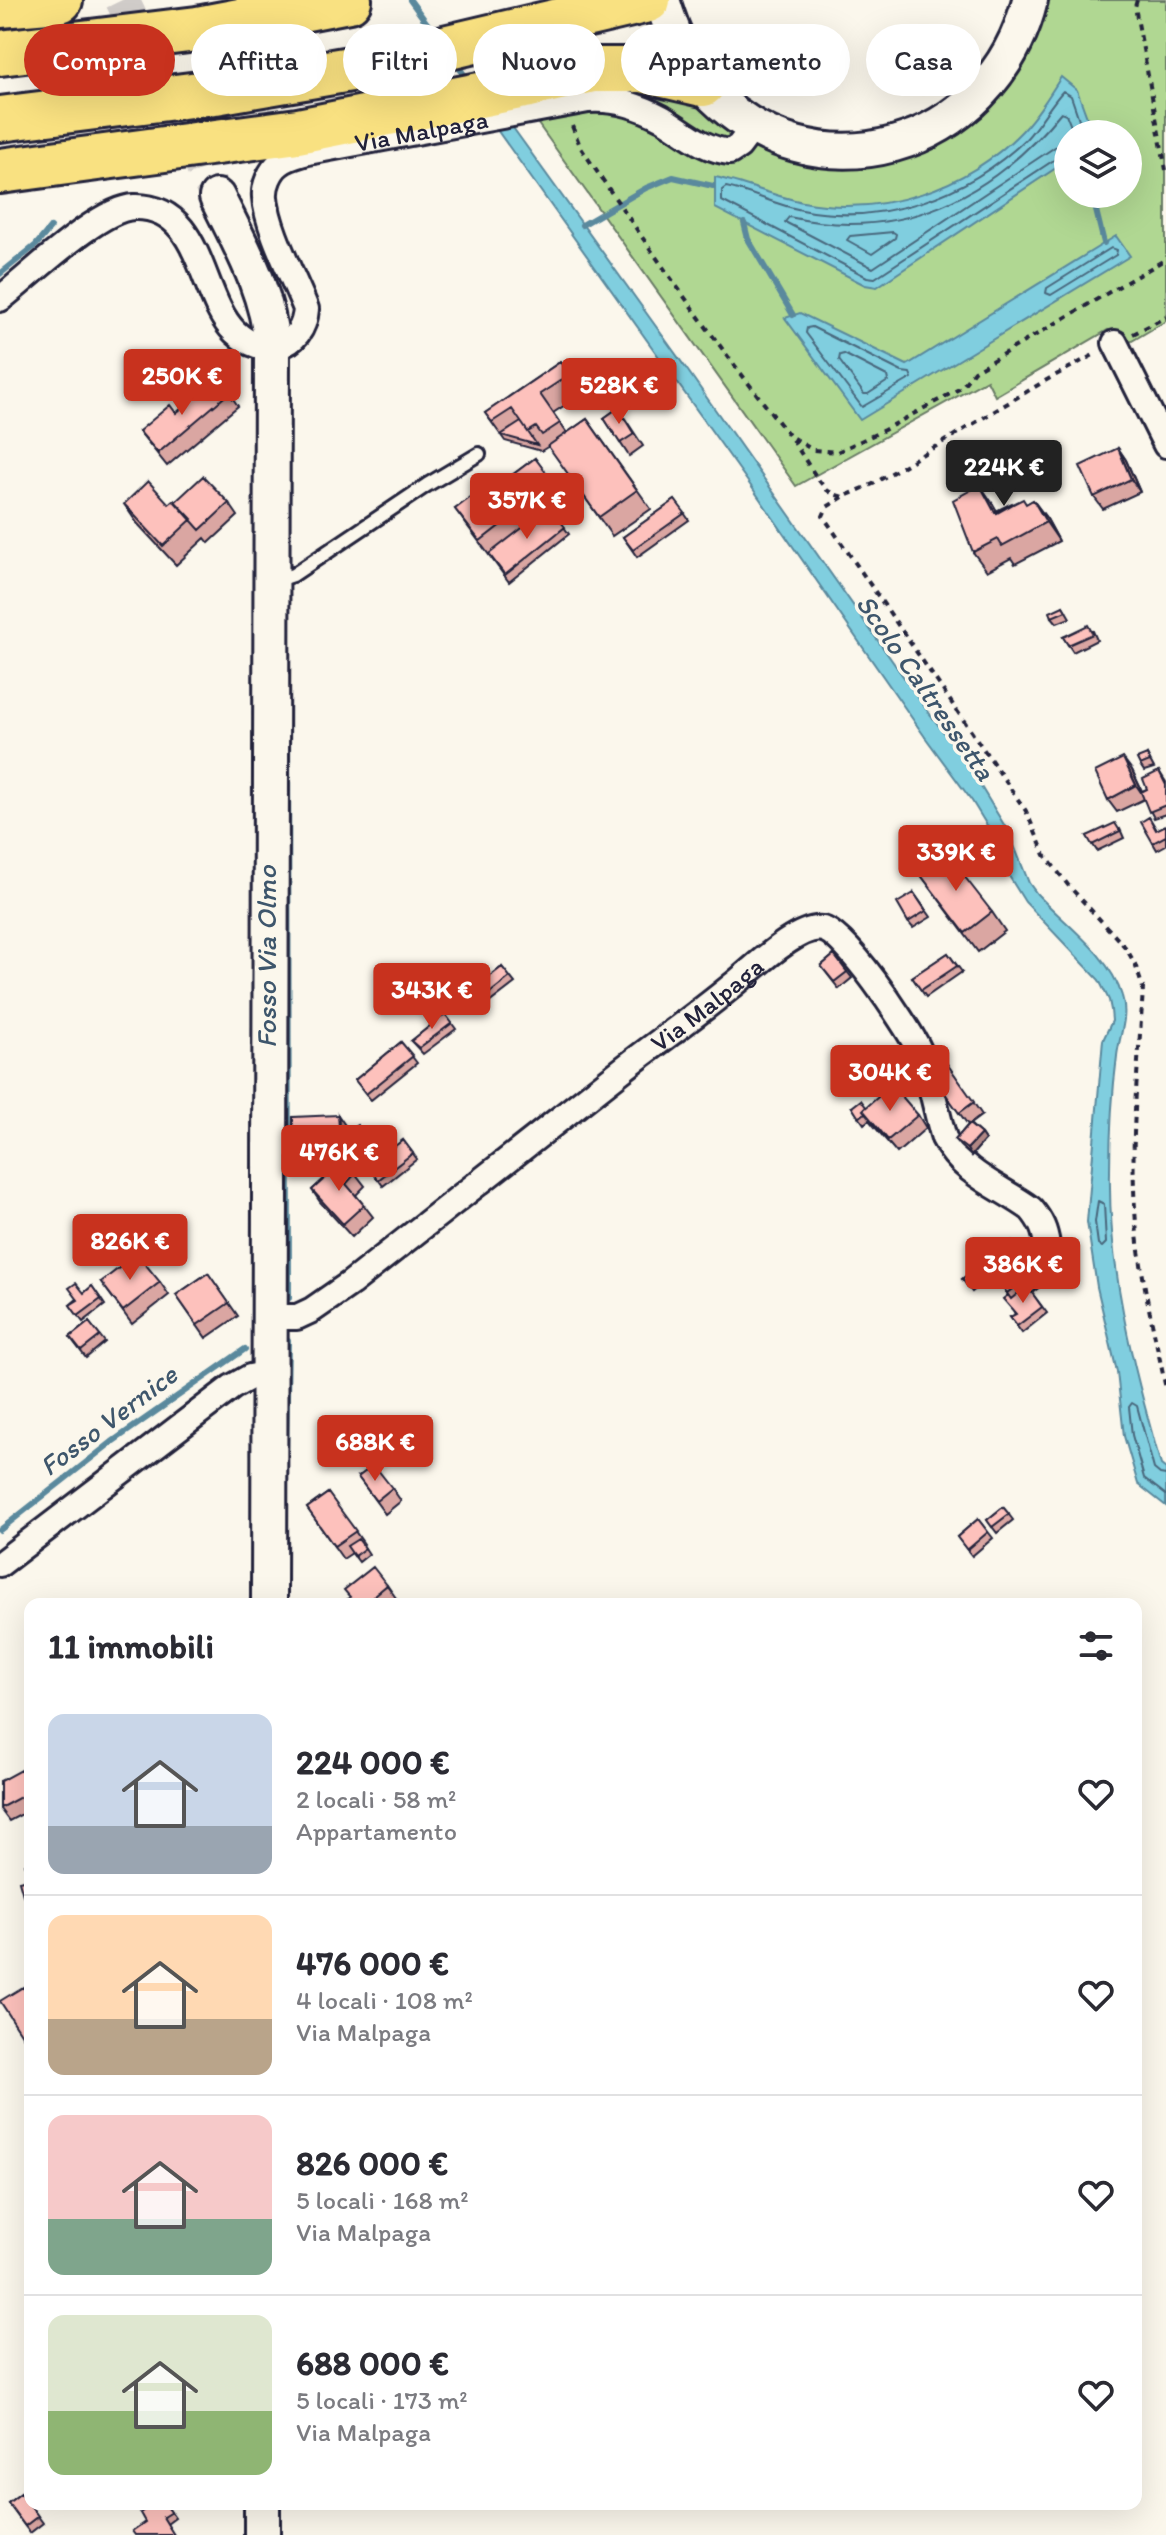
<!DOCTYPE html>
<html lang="it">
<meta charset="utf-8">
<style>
body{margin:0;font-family:Itim,sans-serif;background:#f2f2f3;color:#2b2b33;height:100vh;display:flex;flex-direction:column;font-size:30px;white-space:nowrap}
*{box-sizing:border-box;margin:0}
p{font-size:26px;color:#7c7c81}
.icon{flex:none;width:44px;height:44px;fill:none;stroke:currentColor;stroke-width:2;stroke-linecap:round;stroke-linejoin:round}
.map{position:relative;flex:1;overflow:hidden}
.side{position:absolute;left:24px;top:1598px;width:1118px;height:912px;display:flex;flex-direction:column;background:#fff;border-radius:16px;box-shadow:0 8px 32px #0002}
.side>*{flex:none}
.banner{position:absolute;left:24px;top:24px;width:1118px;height:72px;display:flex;gap:16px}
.controls{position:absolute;left:1054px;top:120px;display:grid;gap:16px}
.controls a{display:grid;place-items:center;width:88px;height:88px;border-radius:50%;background:#fff;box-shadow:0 8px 32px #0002;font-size:40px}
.price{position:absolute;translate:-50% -68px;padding:0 18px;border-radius:8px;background:#c8321e;color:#fff;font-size:26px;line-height:52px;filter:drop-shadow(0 2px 4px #0008)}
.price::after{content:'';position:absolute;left:50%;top:48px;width:24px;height:18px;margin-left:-12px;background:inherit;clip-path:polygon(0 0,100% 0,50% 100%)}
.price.current{background:#222;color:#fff}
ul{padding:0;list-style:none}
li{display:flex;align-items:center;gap:24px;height:200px;padding:0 24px}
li+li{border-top:2px solid #e1e1e2}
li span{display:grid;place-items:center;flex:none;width:224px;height:160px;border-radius:16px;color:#555}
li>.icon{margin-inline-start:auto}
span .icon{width:96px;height:96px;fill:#fffc;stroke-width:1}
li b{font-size:34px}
h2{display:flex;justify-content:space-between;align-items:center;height:96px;padding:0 24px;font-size:34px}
.chip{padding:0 28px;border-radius:36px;background:#fff;box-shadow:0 8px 32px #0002;font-size:28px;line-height:72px}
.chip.current{background:#c8321e;color:#fff}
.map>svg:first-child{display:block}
.green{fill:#b0d792;stroke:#697c66;stroke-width:2;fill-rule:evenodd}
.water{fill:#80cedf;stroke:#5a899d;stroke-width:2}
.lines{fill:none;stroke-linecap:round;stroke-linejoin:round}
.shore{stroke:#48677d;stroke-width:2}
.stream{stroke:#5a899d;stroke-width:6}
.secondary-tunnel{stroke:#d0ccc9;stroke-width:34;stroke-dasharray:34 17;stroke-linecap:butt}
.lane-casing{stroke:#22223b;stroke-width:18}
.street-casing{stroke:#22223b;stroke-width:30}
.secondary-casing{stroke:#22223b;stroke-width:40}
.highway-casing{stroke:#22223b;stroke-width:50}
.path{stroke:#22223b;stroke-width:4;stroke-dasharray:6 6;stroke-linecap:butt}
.lane{stroke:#fbf7ec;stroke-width:12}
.street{stroke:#fbf7ec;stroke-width:24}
.secondary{stroke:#fbf7ec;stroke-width:34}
.highway{stroke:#f9e181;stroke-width:44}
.wall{fill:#daa6a2;stroke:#22223b;stroke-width:2}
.shaded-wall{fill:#b18784;stroke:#22223b;stroke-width:2}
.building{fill:#fdc1bc;stroke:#22223b;stroke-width:2}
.labels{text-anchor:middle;stroke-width:7;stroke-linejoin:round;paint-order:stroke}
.street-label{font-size:26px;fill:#22223b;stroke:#fbf7ec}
.water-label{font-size:28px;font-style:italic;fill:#3e566c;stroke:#fbf7ec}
</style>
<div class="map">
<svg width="1166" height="2535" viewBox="0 0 1166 2535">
<rect width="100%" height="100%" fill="#fbf7ec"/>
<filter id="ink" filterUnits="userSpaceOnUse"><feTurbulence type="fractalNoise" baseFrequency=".0125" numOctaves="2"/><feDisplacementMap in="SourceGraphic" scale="16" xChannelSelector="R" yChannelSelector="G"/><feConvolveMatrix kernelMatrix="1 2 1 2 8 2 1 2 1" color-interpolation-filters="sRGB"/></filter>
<g filter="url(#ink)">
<path class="green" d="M1044,0H1166V321L1130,342L1108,330L995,396L987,380L796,486L511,86L653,78L764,137L909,147ZM1068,134H1128V194H1068Z"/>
<path class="water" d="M1061,77L1077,90L1093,134H1068V160L877,287L865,285L715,208V177C745,183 773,196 803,202C882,217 966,189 1022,131C1037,115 1049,96 1061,77Z
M511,125L688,371L924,706L966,762L1009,833L1029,883L1037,894C1066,925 1110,955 1122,996C1129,1017 1119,1036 1117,1056C1112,1094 1110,1134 1110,1172C1108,1271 1134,1371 1161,1465L1166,1469V1506L1138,1484L1124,1436L1117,1372L1097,1287L1087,1222L1103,1040L1112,1021L1111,1010L1109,1000L1099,980L1025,902L1004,868L991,832L972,801L925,737L753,489L495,127Z
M1116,236L1130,256L860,420L785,318L800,313L907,365Z"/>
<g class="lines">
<path class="shore" d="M1068,144L1055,147L873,268L785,222L789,217C901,242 991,198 1061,112L1066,114L1074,134
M1068,154L1060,156L875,278L867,277L722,201V190L726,187C752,192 775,205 802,210C883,226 967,196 1026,139C1040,124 1050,105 1063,91L1071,96L1084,134
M893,232L896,234L895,238L872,254L847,240L850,236Z
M1111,248L1117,250L1116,255L1051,295L1046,293L1047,288Z
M812,327L902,372L910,373L912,378L862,407L806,333L807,328Z
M844,354L887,376L888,381L868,394H864L839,360L840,355Z
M1098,1201L1104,1204L1106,1243L1102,1247L1098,1244L1095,1222Z
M1166,1475L1160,1474L1154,1469L1137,1406L1132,1403L1129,1407L1132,1435L1144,1478L1166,1495"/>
<path class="stream" d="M410,0L434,33
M454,61L469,81
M1092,194L1104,243
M744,223L748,239L793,315
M582,225L646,188L673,177L713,186
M0,274L36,245L51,227
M288,679L289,1298
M286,1456L288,1340
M0,1530L112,1442L245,1349"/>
<path class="secondary-tunnel" d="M122,0L217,197"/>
<defs>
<path id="lane" d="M275,581L293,575L427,485L479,454"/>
<g id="street">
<path id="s1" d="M0,299C30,276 99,208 134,207C203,205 199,297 235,332C262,358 303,350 306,309C294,278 267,229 265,197C264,186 270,171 279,164C287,157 298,155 308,152L588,100C615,98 638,105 662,118C685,132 702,149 730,152L739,146L754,126"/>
<path d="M1115,343L1166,445"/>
<path id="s2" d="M271,1317H297L312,1310L351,1283C441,1212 532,1141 622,1070C659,1041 697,1015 733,985C752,970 798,924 823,929C846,934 905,1023 917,1046C930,1072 935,1109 944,1138C962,1174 1001,1187 1031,1209C1041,1221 1045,1230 1047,1245"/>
<path d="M0,1564L232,1387L250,1377L271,1373"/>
</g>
<path id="secondary" d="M662,0C671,29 684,64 705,87C812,204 993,151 1030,0
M217,197C241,246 268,292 272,347L269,1604
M262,2535V2504"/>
<path id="highway" d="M0,5L60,0
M0,53L197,29L349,0
M0,119L215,92L368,66L648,0
M0,171L298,131L525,86L592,70H643L703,84"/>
</defs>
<use href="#lane" class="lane-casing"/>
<use href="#street" class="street-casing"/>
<use href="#secondary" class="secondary-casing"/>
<use href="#highway" class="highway-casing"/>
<path class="path" d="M1137,0L1135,7L1166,170
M572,126L581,148C646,244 712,339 785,430C798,446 814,477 827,490C832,494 837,495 843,497L873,484L1043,382L1097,353
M1133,334L1166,317
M793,438L813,450L837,452L884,430L961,388L974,371L1166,259
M843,497L827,507L823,516L1026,811L1045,855L1068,885L1126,948L1135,964L1143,988C1139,1061 1130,1135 1135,1208C1138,1269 1154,1329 1166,1389"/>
<use href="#lane" class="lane"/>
<use href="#street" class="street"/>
<use href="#secondary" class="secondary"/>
<use href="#highway" class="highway"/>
</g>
<path class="wall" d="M560,362L582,394L553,413L567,433L587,419L651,509L612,536L549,446L541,451L505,441L485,413Z
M229,393L238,406L167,466L139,431L176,413Z
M618,408L643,446L629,456L604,418Z
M1118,448L1126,460L1140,492L1103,509L1094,497Z
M535,458L565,499L551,509L569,534L509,582L455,509L500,484Z
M980,485L997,511L1013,504H1026L1033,500L1047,519L1059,541L1015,564L1011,558L987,571L973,552Z
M675,500L689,520L637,557L623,537Z
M175,502L229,503L238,516L209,543L205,538L176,565L137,523L124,504H169Z
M1063,606L1070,618L1057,623L1052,617Z
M1093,631L1097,640L1073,652L1063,637Z
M1147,755L1154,768L1144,771L1140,765Z
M1132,770L1142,791L1147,789L1159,771L1166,782V814L1154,818L1144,799L1117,812L1108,800Z
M1149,817L1157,830L1166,825V845L1157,850L1153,843Z
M1120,829L1124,838L1097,851L1087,836Z
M920,874L992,912L1005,931L978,952Z
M914,893L931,917L913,928L908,922Z
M948,953L962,972L926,997L912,977Z
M834,955L852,978L839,989L821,966Z
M502,967L515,983L476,1013L464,996Z
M445,1014L456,1029L423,1054L411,1041Z
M401,1042L417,1063L371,1100L355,1080Z
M945,1061L982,1115L970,1124L981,1134L985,1140L971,1156L960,1146L955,1140L968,1125L930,1072Z
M852,1107H866L918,1115L926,1128L897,1153L869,1120L864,1124Z
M347,1128L348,1132L368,1138L392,1149L403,1140L417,1159L383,1186L362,1156L349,1158L350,1164H348L365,1186L356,1195L373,1217L352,1237L320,1202L312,1190L339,1165L302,1168L293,1155Z
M1022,1253L1053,1274L1045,1283L1032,1293L1047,1313L1022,1333L1010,1317L1015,1315L1008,1295L984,1263Z
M975,1269L984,1282L972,1292L962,1279Z
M208,1273L238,1316L206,1338L176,1295Z
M101,1282H160L169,1295L132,1324Z
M92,1286L105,1305L83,1322L70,1305Z
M89,1322L105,1342L86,1358L70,1337Z
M358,1477L392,1488L401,1501L385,1514Z
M328,1493L364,1544L363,1545L369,1554L359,1562L352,1553L343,1559L307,1508Z
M1003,1507L1013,1520L997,1533L987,1520Z
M978,1519L993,1538L972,1556L957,1537Z
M387,1585L396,1598L389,1604H342Z
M30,1780V1810L9,1821L0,1809V1781Z
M30,1863V1901L28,1902L23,1895L27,1879L29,1882Z
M21,2493L43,2523L30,2533L8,2503Z
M165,2504L175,2518L167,2524L145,2522Z"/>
<path class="shaded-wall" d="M1118,448L1126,460L1140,492L1131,479Z
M980,485L993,504L1005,526L995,513Z
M1033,500L1047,519L1059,541L1046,522Z
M1123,758L1132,770L1145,798L1136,785Z
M338,1115L347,1128L349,1151H344L349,1158L350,1164L341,1151Z
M981,1134L985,1140L971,1156L967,1149Z
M1048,1267L1053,1274L1045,1283L1040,1276Z"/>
<path class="building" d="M560,362L569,375L540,394L560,423L542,435L536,427L528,432L512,409L492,422L485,413Z
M217,379L229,393L158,453L139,431L170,405L176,413Z
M618,408L634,434L620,443L604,418Z
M587,419L637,490L599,517L548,446Z
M521,422L537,445L501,435Z
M1118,448L1131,479L1094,497L1080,466Z
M535,458L556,486L542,496L545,501L524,516L500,484Z
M203,476L229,503L200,530L175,502Z
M496,478L520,510L480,541L455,509Z
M148,481L169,504L174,500L192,519L163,546L124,504Z
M980,485L995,513L1023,499L1026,504L1033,500L1046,522L1002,546L998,539L973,552L953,500Z
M675,500L685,513L633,550L623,537Z
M1012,503L1013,504L997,513L996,511Z
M549,507L565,527L505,575L489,554Z
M1063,606L1066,611L1052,617L1050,612Z
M1088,625L1093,634L1068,645L1063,637Z
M1147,755L1150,761L1140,765L1137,759Z
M1123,758L1136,785L1108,800L1095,772Z
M1159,771L1166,785V805L1149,812L1141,792L1147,789L1143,779Z
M1149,817L1156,830L1166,825V836L1153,843L1141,822Z
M1115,823L1120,831L1092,845L1087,836Z
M947,854L992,912L965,933L920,874Z
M914,893L926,911L908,922L897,903Z
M948,953L957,966L921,990L912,977Z
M834,955L847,972L834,982L821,966Z
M502,967L510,977L472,1007L464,996Z
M445,1014L452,1023L419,1048L411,1041Z
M401,1042L413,1056L366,1094L355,1080Z
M945,1061L974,1102L959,1113L930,1072Z
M892,1085L918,1115L888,1140L863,1110Z
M861,1100L866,1107L863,1110L865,1113L859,1118L852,1107Z
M338,1115L341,1151L293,1155V1117Z
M969,1124L981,1134L967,1149L955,1140Z
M357,1125L368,1138L379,1130L391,1149L403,1140L413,1153L378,1180L358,1150L344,1151L343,1134Z
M345,1160L356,1173L346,1184L364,1205L343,1224L312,1190Z
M1012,1241L1036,1270L1007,1293L984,1263Z
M1031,1245L1048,1267L1040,1276L1022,1253Z
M137,1254L160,1282L123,1311L101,1282Z
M975,1269L979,1276L968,1285L962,1279Z
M208,1273L229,1303L197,1325L176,1295Z
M76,1283L84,1293L92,1286L101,1299L78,1316L70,1305L78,1300L69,1288Z
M1027,1286L1042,1307L1017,1326L1010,1317L1016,1314L1003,1299L1008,1295L1011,1299Z
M89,1322L100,1336L81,1351L70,1337Z
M374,1465L392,1488L376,1501L358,1477Z
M328,1493L356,1531L334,1546L307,1508Z
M1003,1507L1009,1514L992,1527L987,1520Z
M978,1519L988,1532L967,1550L957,1537Z
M358,1539L365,1548L354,1556L347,1546Z
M373,1567L387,1585L364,1604H342L350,1597L344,1590Z
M22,1769L30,1783V1792L0,1808V1781Z
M30,1863V1888L25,1864Z
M27,1879L30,1893L23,1895L19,1881Z
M23,1987L30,1998V2043L28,2044L0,2001Z
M21,2493L38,2516L25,2526L8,2503Z
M153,2504H165L171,2512L163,2517L174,2535H135L132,2531L145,2522L140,2513Z"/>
</g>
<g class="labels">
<g class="street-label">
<text dy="9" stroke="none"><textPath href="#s1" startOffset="736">Via Malpaga</textPath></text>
<text dy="9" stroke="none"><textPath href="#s2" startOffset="542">Via Malpaga</textPath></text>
</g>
<g class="water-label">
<text transform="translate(926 687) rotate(55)" y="10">Scolo Caltressetta</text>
<text transform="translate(266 957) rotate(-90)" y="10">Fosso Via Olmo</text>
<text transform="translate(108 1420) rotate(-37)" y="10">Fosso Vernice</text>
</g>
</g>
</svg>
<div class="controls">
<a><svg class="icon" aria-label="layers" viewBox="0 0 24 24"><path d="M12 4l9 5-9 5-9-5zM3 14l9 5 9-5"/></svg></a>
</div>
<b class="price" style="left:182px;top:417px">250K €</b>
<b class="price" style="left:619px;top:426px">528K €</b>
<b class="price current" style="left:1004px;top:508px">224K €</b>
<b class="price" style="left:527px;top:541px">357K €</b>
<b class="price" style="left:956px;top:893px">339K €</b>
<b class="price" style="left:432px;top:1031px">343K €</b>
<b class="price" style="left:890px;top:1113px">304K €</b>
<b class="price" style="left:339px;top:1193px">476K €</b>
<b class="price" style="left:130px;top:1282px">826K €</b>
<b class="price" style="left:1023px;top:1305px">386K €</b>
<b class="price" style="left:375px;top:1483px">688K €</b>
<div class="banner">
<a class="chip current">Compra</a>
<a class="chip">Affitta</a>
<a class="chip">Filtri</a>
<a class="chip">Nuovo</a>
<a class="chip">Appartamento</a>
<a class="chip">Casa</a>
</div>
<section class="side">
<h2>11 immobili<svg class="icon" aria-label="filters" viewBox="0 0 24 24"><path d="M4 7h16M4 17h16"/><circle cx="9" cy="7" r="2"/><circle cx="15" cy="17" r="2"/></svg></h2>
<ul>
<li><span style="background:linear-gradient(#c9d6e8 70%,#9aa5b1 0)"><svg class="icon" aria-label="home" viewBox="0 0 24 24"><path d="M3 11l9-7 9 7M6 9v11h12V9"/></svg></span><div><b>224 000 €</b><p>2 locali · 58 m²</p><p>Appartamento</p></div><svg class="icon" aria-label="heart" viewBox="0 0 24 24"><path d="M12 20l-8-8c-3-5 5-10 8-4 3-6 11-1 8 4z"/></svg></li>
<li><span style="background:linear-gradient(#ffd9b3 65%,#b9a48a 0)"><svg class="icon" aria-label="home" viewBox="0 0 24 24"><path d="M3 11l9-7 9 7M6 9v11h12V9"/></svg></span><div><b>476 000 €</b><p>4 locali · 108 m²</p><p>Via Malpaga</p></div><svg class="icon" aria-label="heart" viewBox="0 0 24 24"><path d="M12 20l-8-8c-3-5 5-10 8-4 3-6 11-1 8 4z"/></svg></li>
<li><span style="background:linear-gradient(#f6c9c9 65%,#7fa58c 0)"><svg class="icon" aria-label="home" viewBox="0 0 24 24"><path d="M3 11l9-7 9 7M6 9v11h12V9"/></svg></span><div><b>826 000 €</b><p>5 locali · 168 m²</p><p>Via Malpaga</p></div><svg class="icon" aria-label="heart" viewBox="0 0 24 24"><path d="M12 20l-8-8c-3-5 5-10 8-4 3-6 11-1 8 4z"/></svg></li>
<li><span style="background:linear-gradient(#dfe7d0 60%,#8fb573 0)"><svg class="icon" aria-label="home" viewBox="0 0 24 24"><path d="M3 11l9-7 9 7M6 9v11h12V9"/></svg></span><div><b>688 000 €</b><p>5 locali · 173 m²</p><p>Via Malpaga</p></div><svg class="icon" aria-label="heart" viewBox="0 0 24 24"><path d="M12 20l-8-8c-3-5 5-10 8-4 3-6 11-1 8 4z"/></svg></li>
</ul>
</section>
</div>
